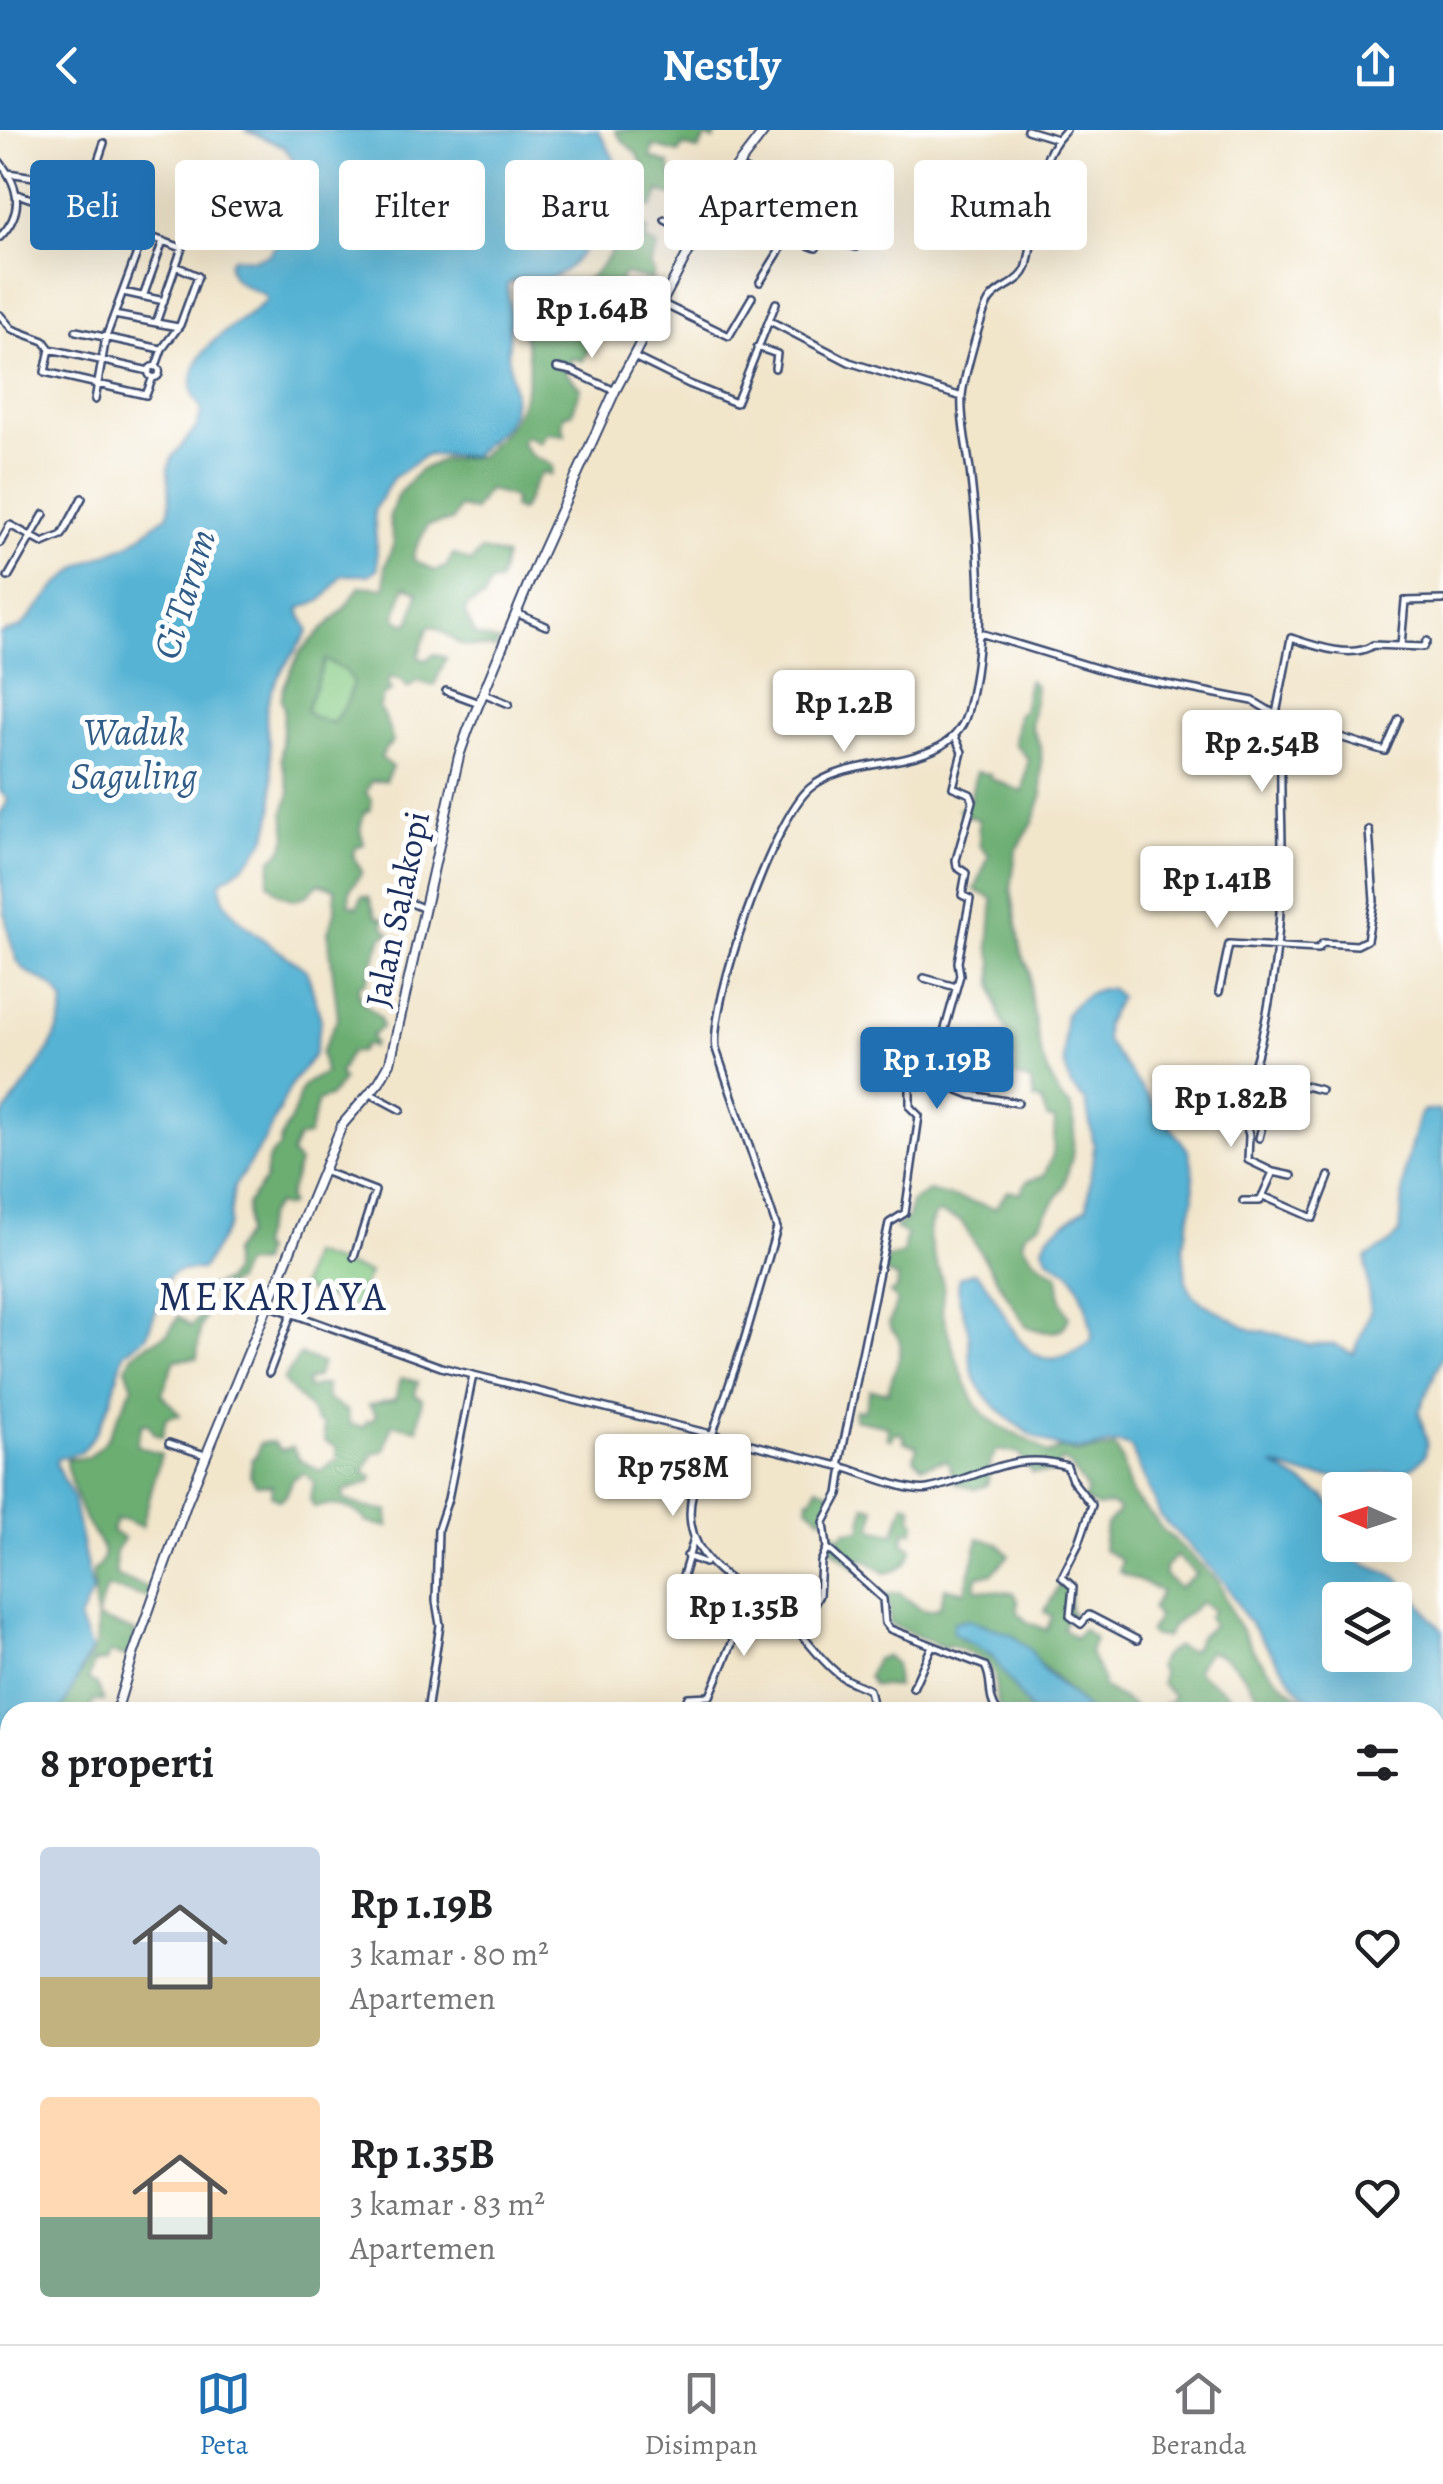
<!DOCTYPE html>
<html lang="id">
<meta charset="utf-8">
<style>
body{margin:0;font-family:Alegreya,serif;background:#f2f2f2;color:#202124;height:100vh;display:flex;flex-direction:column;font-size:38px;white-space:nowrap}
*{box-sizing:border-box;margin:0}
p{font-size:32px;color:#757577}
.icon{flex:none;width:55px;height:55px;fill:none;stroke:currentColor;stroke-width:2;stroke-linecap:round;stroke-linejoin:round}
.map{position:relative;flex:1;overflow:hidden}
.panel{position:absolute;left:0px;top:1572px;width:1445px;height:642px;display:flex;flex-direction:column;background:#fff;border-radius:30px 30px 0 0;box-shadow:0 10px 40px #0002}
.panel>*{flex:none}
.top-card{position:absolute;left:30px;top:30px;width:1385px;height:90px;display:flex;gap:20px}
.needle{width:65px;rotate:273deg}
.buttons{position:absolute;left:1322px;top:1342px;display:grid;gap:20px}
.buttons a{display:grid;place-items:center;width:90px;height:90px;border-radius:10px;background:#fff;box-shadow:0 10px 40px #0002;font-size:50px}
.price{position:absolute;translate:-50% -85px;padding:0 22px;border-radius:10px;background:#fff;color:#222;font-size:32px;line-height:65px;filter:drop-shadow(0 2px 5px #0008)}
.price::after{content:'';position:absolute;left:50%;top:60px;width:30px;height:22px;margin-left:-15px;background:inherit;clip-path:polygon(0 0,100% 0,50% 100%)}
.price.active{background:#1f6fb2;color:#fff}
ul{padding:0;list-style:none}
li{display:flex;align-items:center;gap:30px;height:250px;padding:0 40px}
li span{display:grid;place-items:center;flex:none;width:280px;height:200px;border-radius:10px;color:#555}
li>.icon{margin-inline-start:auto}
span .icon{width:120px;height:120px;fill:#fffc;stroke-width:1}
li b{font-size:42px}
h2{display:flex;justify-content:space-between;align-items:center;height:120px;padding:0 40px;font-size:42px}
.pill{padding:0 35px;border-radius:10px;background:#fff;box-shadow:0 10px 40px #0002;font-size:35px;line-height:90px}
.pill.active{background:#1f6fb2;color:#fff}
header{display:flex;justify-content:space-between;align-items:center;height:130px;padding:0 40px;background:#1f6fb2;color:#fff;font-size:45px;font-weight:700}
.tab-bar{display:flex;justify-content:space-around;align-items:center;height:140px;border-top:2px solid #e0e0e0;background:#fff;font-size:28px;color:#757577}
.tab-bar a{display:grid;justify-items:center;gap:5px}
.tab-bar .active{color:#1f6fb2}
.map>svg:first-child{display:block}
.green{fill:#86ca84;stroke:#507c71;stroke-width:2.5}
.forest{fill:#6cae72;stroke:#446e68;stroke-width:2.5;fill-rule:evenodd}
.water{fill:#56b3d4;stroke:#387199;stroke-width:2.5;fill-rule:evenodd}
.lines{fill:none;stroke-linecap:round;stroke-linejoin:round}
.street-casing{stroke:#3b4a6e;stroke-width:10}
.secondary-casing{stroke:#3b4a6e;stroke-width:12}
.street{stroke:#fff;stroke-width:5}
.secondary{stroke:#fff;stroke-width:8}
.labels{text-anchor:middle;stroke-width:10;stroke-linejoin:round;paint-order:stroke}
.street-label{font-size:35px;fill:#1b2f5e;stroke:#fff}
.water-label{font-size:38px;font-style:italic;fill:#305d87;stroke:#fff}
.quarter-label{font-size:40px;letter-spacing:2.5px;fill:#1b2f5e;stroke:#fff}
</style>
<header><svg class="icon" aria-label="back" viewBox="0 0 24 24"><path d="M15 5l-7 7 7 7"/></svg>Nestly<svg class="icon" aria-label="share" viewBox="0 0 24 24"><path d="M12 15V3M7 8l5-5 5 5M5 13v7h14v-7"/></svg></header>
<div class="map">
<svg width="1443" height="2214" viewBox="0 0 1443 2214">
<rect width="100%" height="100%" fill="#fff"/>
<filter id="ink" filterUnits="userSpaceOnUse"><feTurbulence type="fractalNoise" baseFrequency=".01" numOctaves="2"/><feDisplacementMap in="SourceGraphic" scale="20" xChannelSelector="R" yChannelSelector="G"/><feConvolveMatrix kernelMatrix="1 2 1 2 8 2 1 2 1" color-interpolation-filters="sRGB"/></filter>
<filter id="wash" filterUnits="userSpaceOnUse"><feTurbulence type="fractalNoise" baseFrequency=".0048" numOctaves="4" result="noise"/><feDisplacementMap in="SourceGraphic" scale="40" xChannelSelector="R" yChannelSelector="G"/><feGaussianBlur stdDeviation="2.25" result="paint"/><feColorMatrix in="noise" values="0 0 0 0 0 0 0 0 0 0 0 0 0 0 0 0 0 1.4 0 .05"/><feComposite in="paint" operator="in"/></filter>
<g filter="url(#wash)">
<rect width="100%" height="100%" fill="#f1e5ca"/>
<path class="green" d="M325,530L345,540L353,551L348,570L333,593L311,586L306,580Z
M310,1124L369,1143L354,1177L300,1158Z"/>
<path class="forest" d="M615,0H717L714,10L706,7L698,20L683,16L679,23L653,16L651,27L669,34L672,48L688,54L687,59L694,62L690,74L660,61L652,78L643,76L637,93L648,99L645,110L658,117L650,135L654,142L652,150L624,144L615,159L647,186L640,199C628,194 616,198 604,192L602,182H597L593,196L598,198L583,231L572,228L565,242L581,258L572,283L565,284L562,293L565,305L546,303L540,313L527,306L523,308L522,314L531,325L553,336L551,345L543,342C532,351 530,370 520,381L513,378L514,368L488,359L474,380L459,377L452,391L428,395L415,420L413,429L435,441L446,437L453,424L471,432L481,420L505,426L499,452L490,453L484,468L468,475L465,484L476,506L500,512L494,519C482,514 471,520 460,514C448,508 444,499 431,496L428,498L418,527L425,530L435,524L446,528L434,556L417,551L408,558L402,550L390,547L387,554L392,561L383,565L379,579L385,587L393,612L385,619L381,628L392,637L385,651H371L366,663L372,670L370,680L364,682L360,699L364,714L356,717L353,725L362,742L350,760L349,774L357,777L362,766L369,767L376,786L383,789L384,797L390,803L382,807L366,853L360,854C355,874 369,875 380,888L382,897L371,906L374,913L372,917L365,915L360,922H350L339,944L343,950L331,966L318,971L308,1006L298,1008L291,1024L299,1033L288,1068L290,1074L285,1077L276,1074L268,1085L259,1116L263,1121L260,1133L243,1135L235,1151L213,1163L207,1158L225,1151L232,1141V1122L246,1104L247,1074L265,1050C266,1036 266,1026 279,1018C281,1003 286,999 292,987C305,959 291,959 325,943L321,923L338,887L328,802L335,783V759L319,753L306,766L293,770L277,762L268,752L272,729L283,719L287,706L284,682L290,662L281,629L284,578L281,569L285,554L300,522L344,479L360,456L385,458V436L394,413L389,388L397,366L420,340L442,330L481,326C489,315 499,309 507,298C522,278 531,252 528,226C527,211 519,198 524,181C533,152 559,160 581,152C607,143 648,64 642,35C639,20 621,14 615,0ZM405,456L418,462L411,492L406,494L395,488ZM325,530L345,540L353,551L348,570L333,593L311,586L306,580Z
M1029,550L1036,556L1031,597L1041,617L1042,667L1033,693L1016,721L1011,759L1022,824L1030,841V863L1041,926L1059,966L1070,976L1075,994L1072,1028L1063,1058L1040,1093L1025,1103L1022,1112C1027,1124 1046,1139 1058,1144L1061,1170L1069,1187C1062,1209 1042,1202 1026,1196L961,1091L938,1083C918,1102 938,1131 943,1154C945,1164 940,1172 943,1184C949,1207 967,1267 983,1283C1001,1302 1030,1306 1047,1324L1063,1318L1077,1323L1115,1317C1126,1332 1124,1350 1133,1365C1141,1378 1154,1384 1160,1397L1219,1452L1233,1486L1256,1525L1282,1553L1319,1582C1307,1582 1289,1585 1280,1581C1246,1565 1248,1531 1208,1521L1196,1540C1206,1552 1227,1558 1233,1569L1229,1582H1159L1164,1574L1170,1573L1173,1565L1161,1554L1162,1542L1158,1537L1163,1526L1177,1516L1188,1521L1194,1519L1199,1507L1213,1495L1208,1488L1213,1480L1200,1472C1188,1487 1173,1488 1166,1508L1152,1505L1149,1502L1158,1487L1152,1479L1161,1461L1119,1442L1121,1430L1103,1419L1106,1394L1117,1384L1118,1379L1111,1374L1098,1377L1084,1370L1087,1360L1070,1335L1062,1331L1052,1343H1032L1018,1323L997,1320L991,1331L987,1355L975,1359L956,1353L947,1330L922,1336L914,1328L917,1316L904,1312V1305L895,1302L891,1310L887,1307L888,1296L854,1289L855,1280L864,1281L870,1260L888,1262C890,1248 905,1223 899,1209C897,1204 891,1200 889,1194L897,1171L890,1163L897,1159L898,1148L884,1143L887,1128L903,1124L906,1105L895,1098L908,1088L911,1072L929,1061L995,1078L1008,1061L1021,1063L1027,1051L1044,1046L1053,1024L1055,990L1047,988L1042,972L1034,969L1031,952L1013,946L1016,929L1008,924V903L1000,887L993,854V831L989,817L993,769L975,760L989,725L980,716L978,689L963,685L959,680L970,669L976,642L991,644L990,648L1023,662L1028,629L1014,613L1018,583L1023,580ZM1176,1426L1196,1444L1179,1458L1165,1445V1437Z
M203,1182L206,1184L200,1198L197,1228L175,1230L162,1264L180,1285L166,1288L162,1307L155,1304L148,1294H142L136,1315L161,1324L142,1397L126,1390H116L112,1401L124,1409L115,1422L116,1446L152,1459L150,1468L106,1457L97,1488L136,1502L128,1527L110,1523L106,1531L94,1532L88,1550L97,1555L104,1571H94L89,1582H61C67,1557 90,1537 96,1512C100,1494 91,1460 93,1441C114,1426 98,1410 88,1395C83,1387 64,1337 66,1329L87,1328L105,1312L133,1256L126,1238L134,1223L168,1203L179,1186L191,1197Z
M300,1225L322,1233L316,1248L306,1251L307,1258L326,1255L327,1269L347,1281L350,1294L364,1297L367,1291L373,1290L376,1284L369,1275L395,1269L401,1248L418,1252L415,1265L422,1269L418,1299L392,1294L385,1320L373,1324L364,1342L373,1347L371,1352L344,1361L343,1369L363,1377L388,1381V1397L366,1392C355,1376 335,1373 314,1377L310,1369L314,1352L304,1343L293,1349L286,1366L279,1370L271,1365L272,1355L256,1354L250,1345L252,1329L257,1325L260,1313L273,1312L281,1320L293,1317L299,1329L321,1341L338,1328L336,1317L325,1311L323,1294L316,1291C311,1275 293,1266 283,1250Z
M818,1356L833,1364L822,1388L808,1377V1368H812Z
M905,1373L912,1376V1389L916,1392L913,1402L905,1401L903,1413L912,1418C909,1435 901,1440 885,1443L863,1428L856,1439L829,1417L828,1397L840,1407L845,1401L861,1400L865,1376L875,1378L872,1399L894,1404Z
M979,1408L998,1413L1009,1425L993,1443L976,1447V1459L1014,1463L1018,1470V1483L1027,1492L1047,1500L1052,1486L1044,1482L1061,1453L1070,1458V1481L1074,1484L1065,1491L1063,1499L1076,1508L1082,1499L1095,1508L1090,1523L1102,1548L1103,1557L1143,1582H1090C1060,1555 1004,1488 962,1490L960,1509C998,1519 1009,1553 1031,1582H1003C992,1569 998,1560 994,1544C990,1530 959,1518 947,1515L945,1518L890,1494L889,1473L883,1465L899,1463C914,1471 920,1488 940,1476L945,1458L965,1461Z
M886,1526L895,1533L897,1557L873,1555L868,1546L876,1529Z
M10,1631V1809L6,1826L10,1829V1851L0,1849V1704L5,1677L2,1644Z
M1443,2121V2150L1438,2163L1443,2169V2200L1435,2198V2127Z
M377,2205H426V2214H366Z"/>
<path class="water" d="M245,0H598C617,33 637,63 608,98C604,104 596,108 591,113C578,126 568,142 550,148C535,153 518,144 507,155L511,184L508,225L514,264L512,283L505,296L472,326L426,325L393,348L374,380L378,438L369,445H342C325,467 327,472 300,478C298,489 309,492 308,502C293,525 273,548 267,576C264,593 269,607 270,623C276,681 279,718 222,750C210,782 286,823 307,841L321,890L314,925L292,953L265,1010L234,1057L229,1095L202,1139L178,1141L169,1146L146,1207L124,1223L111,1271L97,1301L82,1322L57,1329L56,1334L73,1368L92,1462L79,1490L91,1519L61,1582H10V1631L2,1644L5,1677L0,1704V990C23,954 61,918 64,873C52,846 30,851 18,832C0,790 0,734 0,685L8,670L0,661V504L21,497L56,457L81,435L130,414L167,385L170,376L168,338L173,326L196,298L202,282C200,274 193,270 192,261C187,215 240,195 266,171L265,165C248,157 228,153 229,132L234,127L254,129L268,125L313,68V59L284,17Z
M1110,858L1120,867L1105,894L1106,911L1188,1020L1193,1037L1194,1068L1183,1116L1186,1151L1191,1162L1201,1172L1252,1200L1282,1205L1308,1215L1333,1214L1354,1224L1370,1182L1366,1128L1390,1113L1400,1103L1405,1038L1419,986L1424,980L1439,981L1443,993V1225L1419,1282L1427,1311L1425,1325L1415,1336L1404,1341L1346,1347L1307,1346L1273,1335L1324,1366L1340,1386V1415H1347C1357,1439 1382,1437 1400,1450C1417,1464 1426,1486 1443,1500V1622L1435,1618V1582H1329L1303,1565L1243,1484L1226,1454L1161,1387L1131,1318C1113,1307 1097,1321 1078,1320C1040,1319 989,1280 974,1246C969,1233 970,1221 969,1207C968,1187 953,1167 960,1147L974,1142C1004,1162 1016,1245 1065,1226C1075,1222 1084,1217 1092,1209C1093,1198 1081,1154 1072,1145C1061,1132 1047,1136 1043,1116L1050,1104L1087,1077L1094,1016L1086,972L1071,956L1064,933L1065,885C1075,871 1093,858 1110,858ZM1340,1470H1395V1525H1340Z
M968,1489L1013,1505L1031,1521L1044,1541L1090,1582H1031L992,1526L952,1502L954,1492Z
M1443,1641V1798L1435,1801V1650Z
M91,2205H141L145,2214H97Z
M220,2205H377L366,2214H227Z
M740,2205H837L834,2214H741Z"/>
</g>
<g filter="url(#ink)">
<g class="lines">
<defs>
<path id="street" d="M1027,0L1057,9
M0,32C20,58 24,82 0,107
M736,37C761,45 782,53 803,67L788,107L760,152
M8,43L34,47
M17,64L98,92
M80,84L104,13
M665,90L697,106
M106,91L182,118L156,193
M838,97L847,101L845,114
M788,107L816,118L822,109L856,117
M123,162L164,171
M143,167L163,111
M661,173L729,206L752,167
M0,185L12,199L44,211L50,219L149,241
M114,185L178,197
M770,191L849,232L962,267
M76,201L161,219
M757,217L777,224L775,238
M50,219L45,242L146,265L153,247
M634,227L689,254L736,273L776,173
M156,236L162,219L180,195L198,146L176,136
M148.5 242a5.5 5.5 0 1 1 11 0a5.5 5.5 0 1 1-11 0Z
M557,238L572,241L615,261
M95,270L106,207L144,104
M0,413L10,395L43,413L62,405L82,368
M8,447L44,384
M516,483L546,496
M980,503L1119,545L1253,571L1285,590C1278,634 1282,676 1282,720C1282,795 1274,869 1253,940L1256,944L1321,960
M1401,515L1405,471L1443,470
M446,561L479,573
M483,563L509,574
M1276,584L1291,508C1312,515 1353,530 1373,515L1424,517L1427,511
M1285,590L1385,621L1399,589
M399,768L425,779
M924,848L956,857
M1219,862L1229,814L1318,819L1323,813L1357,815L1367,810L1374,771L1369,700
M1256,944L1241,977L1249,1005L1248,1030L1273,1042L1292,1046
M931,949L971,965L1018,973
M369,963L401,980
M1259,1008L1274,949
M323,1041L375,1061L354,1127
M1263,1066L1313,1088L1329,1046
M1243,1071H1260L1273,1042
M268,1175L441,1237L843,1337L839,1364L824,1392L827,1418L883,1469L885,1493L890,1499L985,1536C994,1552 986,1567 998,1582
M269,1243L291,1185
M169,1313L205,1325
M839,1336L889,1093L905,1083L919,986L910,977V945L913,943L931,949L960,845L958,832L970,769L962,765L966,743L957,737L956,730L973,671L970,664L953,657L962,622L955,607
M843,1337C863,1343 910,1363 928,1359C978,1349 1012,1319 1067,1336L1072,1350L1092,1375L1079,1413L1062,1447L1073,1457L1070,1486L1081,1494L1089,1485L1137,1510
M687,1426L705,1433
M681,1453L694,1408
M799,1502L819,1465L821,1432L827,1418
M913,1558L932,1516
M427,1582L440,1495L436,1471L438,1399L448,1369L473,1245
M682,1582L688,1567L710,1566L733,1511L732,1506L715,1485L731,1451
M874,1582L869,1560C860,1555 849,1552 841,1546C822,1533 809,1511 792,1495C750,1455 674,1436 693,1361L744,1211L777,1098L716,919C709,873 774,688 810,658C851,622 950,645 967,583C987,506 980,428 971,349C969,324 960,292 962,266C963,251 981,184 989,171C998,156 1022,154 1027,136C1039,89 1029,37 1066,0
M0,2201L10,2204
M1435,2203L1443,2204
M13,2205L26,2214
M1401,2205L1402,2214
M1243,2214L1244,2205"/>
<path id="secondary" d="M116,1582L133,1525L187,1372L342,995L379,952L390,933L459,626L468,600L537,433L615,261L726,51L765,0
M0,1943L10,1917"/>
</defs>
<use href="#street" class="street-casing"/>
<use href="#secondary" class="secondary-casing"/>
<use href="#street" class="street"/>
<use href="#secondary" class="secondary"/>
</g>
</g>
<g class="labels">
<g class="street-label">
<text transform="translate(397 779) rotate(-78)" y="12">Jalan Salakopi</text>
</g>
<g class="water-label">
<text transform="translate(184 464) rotate(-73)" y="13">Ci Tarum</text>
<text x="134" y="615">Waduk<tspan x="134" dy="44">Saguling</tspan></text>
</g>
<g class="quarter-label">
<text x="273" y="1180">MEKARJAYA</text>
</g>
</g>
</svg>
<div class="buttons">
<a><svg class="needle" viewBox="-14 -14 28 28"><path d="M0-13l5 13h-10z" fill="#e53935"/><path d="M0 13l5-13h-10z" fill="#757577"/></svg></a>
<a><svg class="icon" aria-label="layers" viewBox="0 0 24 24"><path d="M12 4l9 5-9 5-9-5zM3 14l9 5 9-5"/></svg></a>
</div>
<b class="price" style="left:592px;top:231px">Rp 1.64B</b>
<b class="price" style="left:844px;top:625px">Rp 1.2B</b>
<b class="price" style="left:1262px;top:665px">Rp 2.54B</b>
<b class="price" style="left:1217px;top:801px">Rp 1.41B</b>
<b class="price active" style="left:937px;top:982px">Rp 1.19B</b>
<b class="price" style="left:1231px;top:1020px">Rp 1.82B</b>
<b class="price" style="left:673px;top:1389px">Rp 758M</b>
<b class="price" style="left:744px;top:1529px">Rp 1.35B</b>
<div class="top-card">
<a class="pill active">Beli</a>
<a class="pill">Sewa</a>
<a class="pill">Filter</a>
<a class="pill">Baru</a>
<a class="pill">Apartemen</a>
<a class="pill">Rumah</a>
</div>
<section class="panel">
<h2>8 properti<svg class="icon" aria-label="filters" viewBox="0 0 24 24"><path d="M4 7h16M4 17h16"/><circle cx="9" cy="7" r="2"/><circle cx="15" cy="17" r="2"/></svg></h2>
<ul>
<li><span style="background:linear-gradient(#c9d6e8 65%,#c2b280 0)"><svg class="icon" aria-label="home" viewBox="0 0 24 24"><path d="M3 11l9-7 9 7M6 9v11h12V9"/></svg></span><div><b>Rp 1.19B</b><p>3 kamar · 80 m²</p><p>Apartemen</p></div><svg class="icon" aria-label="heart" viewBox="0 0 24 24"><path d="M12 20l-8-8c-3-5 5-10 8-4 3-6 11-1 8 4z"/></svg></li>
<li><span style="background:linear-gradient(#ffd9b3 60%,#7fa58c 0)"><svg class="icon" aria-label="home" viewBox="0 0 24 24"><path d="M3 11l9-7 9 7M6 9v11h12V9"/></svg></span><div><b>Rp 1.35B</b><p>3 kamar · 83 m²</p><p>Apartemen</p></div><svg class="icon" aria-label="heart" viewBox="0 0 24 24"><path d="M12 20l-8-8c-3-5 5-10 8-4 3-6 11-1 8 4z"/></svg></li>
</ul>
</section>
</div>
<nav class="tab-bar">
<a class="active"><svg class="icon" aria-label="map" viewBox="0 0 24 24"><path d="M3 6l6-2 6 2 6-2v14l-6 2-6-2-6 2zM9 4v14M15 6v14"/></svg>Peta</a>
<a><svg class="icon" aria-label="saved" viewBox="0 0 24 24"><path d="M7 4h10v16l-5-4-5 4z"/></svg>Disimpan</a>
<a><svg class="icon" aria-label="home" viewBox="0 0 24 24"><path d="M3 11l9-7 9 7M6 9v11h12V9"/></svg>Beranda</a>
</nav>
